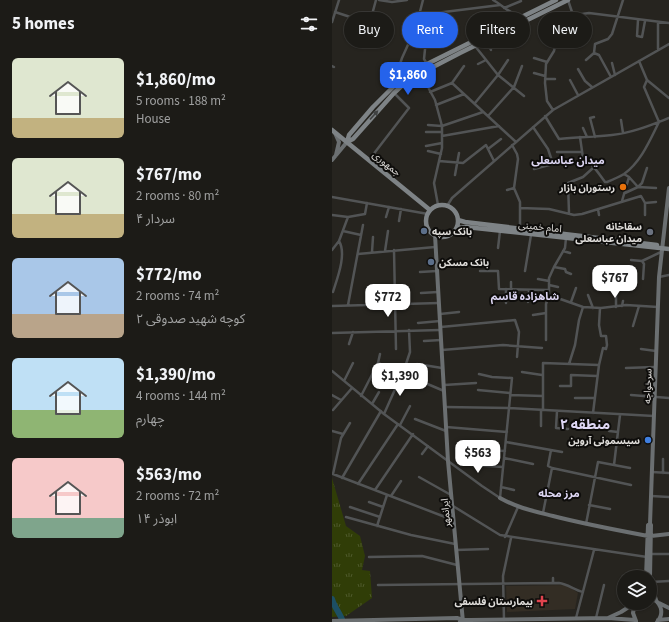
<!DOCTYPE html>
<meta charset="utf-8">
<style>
body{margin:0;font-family:"Source Sans 3","Noto Sans Arabic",sans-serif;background:#292824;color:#f1f3f6;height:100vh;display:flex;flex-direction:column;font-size:15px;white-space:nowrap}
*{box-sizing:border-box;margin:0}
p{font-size:13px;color:#a0a1a1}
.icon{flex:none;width:22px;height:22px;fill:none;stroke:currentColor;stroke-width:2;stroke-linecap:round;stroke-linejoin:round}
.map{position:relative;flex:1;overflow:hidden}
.sheet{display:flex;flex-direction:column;background:#1c1b17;width:332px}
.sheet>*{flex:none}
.hud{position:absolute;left:12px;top:12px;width:265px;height:36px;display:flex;gap:8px}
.tools{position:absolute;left:285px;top:570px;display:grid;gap:8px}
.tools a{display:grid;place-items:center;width:40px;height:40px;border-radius:50%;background:#1c1b17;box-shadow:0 1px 3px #0004,0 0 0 1px #3a3936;font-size:20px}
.price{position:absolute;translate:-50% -34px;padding:0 9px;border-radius:8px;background:#fff;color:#222;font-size:13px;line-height:26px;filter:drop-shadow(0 1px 2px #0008)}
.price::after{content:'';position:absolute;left:50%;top:24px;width:12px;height:9px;margin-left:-6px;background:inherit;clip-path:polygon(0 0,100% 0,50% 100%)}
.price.current{background:#2563eb;color:#fff}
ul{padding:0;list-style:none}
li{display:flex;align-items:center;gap:12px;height:100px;padding:0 12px}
li span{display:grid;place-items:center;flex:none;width:112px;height:80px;border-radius:6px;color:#555}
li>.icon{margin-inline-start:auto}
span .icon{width:48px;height:48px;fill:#fffc;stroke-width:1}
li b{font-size:17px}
h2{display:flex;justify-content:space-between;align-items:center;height:48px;padding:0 12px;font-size:17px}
.chip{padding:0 14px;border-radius:18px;background:#1c1b17;box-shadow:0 1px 3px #0004,0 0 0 1px #3a3936;font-size:14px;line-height:36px}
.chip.current{background:#2563eb;color:#fff}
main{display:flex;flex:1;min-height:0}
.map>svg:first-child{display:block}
.built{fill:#332d24}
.park{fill:url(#park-tufts)}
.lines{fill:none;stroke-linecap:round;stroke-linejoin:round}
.river{stroke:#1d4f64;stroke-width:6}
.street{stroke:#525455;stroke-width:2.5}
.secondary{stroke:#6b6f71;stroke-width:4}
.primary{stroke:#7e8386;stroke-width:4.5}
.oneway{fill:#404242}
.food-dot{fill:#e8710a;stroke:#0e0d0b;stroke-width:1.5}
.service-dot{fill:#5c6f8a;stroke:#0e0d0b;stroke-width:1.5}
.worship-dot{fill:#6b7280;stroke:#0e0d0b;stroke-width:1.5}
.shop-dot{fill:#3f7fe0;stroke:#0e0d0b;stroke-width:1.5}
.health-dot{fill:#e0444e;stroke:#0e0d0b;stroke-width:1.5}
.labels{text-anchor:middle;stroke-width:4;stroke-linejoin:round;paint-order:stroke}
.street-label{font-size:10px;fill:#e0dedb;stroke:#0e0d0b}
.poi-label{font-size:10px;font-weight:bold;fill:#e0dedb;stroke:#0e0d0b;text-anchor:end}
.neighbourhood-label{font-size:11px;font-weight:bold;fill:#ded7f4;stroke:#0e0d0b}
.district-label{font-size:14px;font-weight:bold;fill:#ded7f4;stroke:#0e0d0b}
</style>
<main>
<section class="sheet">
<h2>5 homes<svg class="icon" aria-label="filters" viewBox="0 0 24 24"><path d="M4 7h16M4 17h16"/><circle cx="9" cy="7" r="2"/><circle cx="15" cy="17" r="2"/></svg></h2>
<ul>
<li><span style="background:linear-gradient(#dfe7d0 75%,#c2b280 0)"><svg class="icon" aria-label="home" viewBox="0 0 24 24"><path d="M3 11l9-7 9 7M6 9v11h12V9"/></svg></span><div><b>$1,860/mo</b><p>5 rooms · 188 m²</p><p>House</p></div></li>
<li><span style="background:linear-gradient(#dfe7d0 70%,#c2b280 0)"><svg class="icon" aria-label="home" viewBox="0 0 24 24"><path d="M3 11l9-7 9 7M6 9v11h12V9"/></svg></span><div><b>$767/mo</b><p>2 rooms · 80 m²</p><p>۴ سردار</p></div></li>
<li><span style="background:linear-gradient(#a9c7e8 70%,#b9a48a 0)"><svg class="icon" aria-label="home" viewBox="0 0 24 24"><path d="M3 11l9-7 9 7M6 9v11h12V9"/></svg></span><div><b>$772/mo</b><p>2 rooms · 74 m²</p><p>کوچه شهید صدوقی ۲</p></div></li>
<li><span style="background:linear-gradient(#bfe0f5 65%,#8fb573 0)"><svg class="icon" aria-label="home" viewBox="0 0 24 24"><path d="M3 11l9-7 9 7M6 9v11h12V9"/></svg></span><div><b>$1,390/mo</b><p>4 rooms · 144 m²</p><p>چهارم</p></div></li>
<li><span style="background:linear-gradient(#f6c9c9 75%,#7fa58c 0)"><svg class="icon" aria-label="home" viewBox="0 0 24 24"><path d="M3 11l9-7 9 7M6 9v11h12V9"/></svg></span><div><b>$563/mo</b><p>2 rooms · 72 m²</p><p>۱۴ ابوذر</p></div></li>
</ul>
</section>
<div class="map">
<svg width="337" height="622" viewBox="0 0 337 622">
<defs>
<pattern id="park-tufts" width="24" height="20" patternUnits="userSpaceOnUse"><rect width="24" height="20" fill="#303d07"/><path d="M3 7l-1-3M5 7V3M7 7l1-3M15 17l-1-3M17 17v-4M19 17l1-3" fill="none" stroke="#4e592b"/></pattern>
</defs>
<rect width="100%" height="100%" fill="#26241f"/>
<path class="built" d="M235,585L246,593L243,609L175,612L174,586Z"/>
<path class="park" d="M0,478L14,526L28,536L33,556L30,570L38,571L40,598L14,616L0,617Z"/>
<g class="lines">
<path class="river" d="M0,599C2,607 8,613 11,622"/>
<path class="street" d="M47,0L60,2L75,0
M161,0C172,6 177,14 190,16
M236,0L241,15
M172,8L189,1
M41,11L44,0
M3,12L58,30
M88,15L168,5
M306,20L305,36L310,37L313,21
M0,22L7,0
M326,22V49
M226,31L242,33
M154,40L159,50
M143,46L166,75L192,96
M223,46L228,47
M262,53L267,55L279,77
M202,58L215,62
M254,60L262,53L263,44L276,39L280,34L291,0
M307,61L315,80L337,98
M280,63L283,75
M95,64L92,59L95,30H120
M146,64L154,60
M0,66L2,67
M246,69L253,81L260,87
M94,71L97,89L103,100L110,126V148L102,183L106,205
M202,73L213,76
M68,79L66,70L70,58L84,27L91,0
M213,79H223
M238,80L246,95
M315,80L312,87L327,122
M120,83L184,142
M98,92L120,83L132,66
M143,103L166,75L176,60
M104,105L132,94
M221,110L215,101L213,83L214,64L222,51L227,29L231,20L236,16L257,13L337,23
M156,116L182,87L190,66
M213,116L227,139C244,137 262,137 280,135C300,133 319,125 337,118
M262,117L258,118L263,137
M289,120L291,133
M96,125L110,126L151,112
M201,127L216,149L221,164L202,169
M251,128L255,137
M94,132H110
M110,136L167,126
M248,137L251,158C259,161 267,174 273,182H275C280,180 287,177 292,174C309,162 318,140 327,122
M180,145L185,154L186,159L182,188L188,202V228
M94,146L110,143
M156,149L169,139
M96,151L109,154
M225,152H250
M37,160L77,108L62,93
M107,161L131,163L154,145L162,161
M292,174L297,177L306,187
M123,175L127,153
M306,187L310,183L315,168
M175,190L182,188
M293,193L306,187L324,188
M0,197L96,214
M290,201L297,177
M313,203L324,202
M115,206L120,198L221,110L337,44
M188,208L217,209L242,215L250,214L309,196L313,203V215
M266,209L267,215
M237,213L236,183L251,177L261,168
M0,215L16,217L33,214L35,203
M54,217L57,207
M67,221L69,209
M11,231L29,235
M166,248L168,231
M0,250L7,241L16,217
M62,250L64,349
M53,251L56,231
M231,251L238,253
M40,252L41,237
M26,254L103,247
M299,260L310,261L329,252
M310,261L312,264L311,279
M222,267L233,269L234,272L239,274
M148,271H166L167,289L217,290
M193,271L199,235
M88,272L105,271
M327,277L337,275
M206,279L217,281
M179,282V289
M217,285L226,287
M174,289V303
M1,292C5,279 15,254 7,241
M89,293L106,292
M217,295L251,307L269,308L294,305L326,307
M256,295L261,308
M196,302L197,290
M239,302L244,288
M16,305L31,225
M0,306L107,303
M290,306L291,301
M284,307V291
M108,314L127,312
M201,315L214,313
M86,323L108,321
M301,326L307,306
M109,327L183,320L187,332L185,357
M0,333L108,330
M214,340V304L217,295V278L222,267L233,248L234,238
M92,341L109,340
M17,344L21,332
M309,349L324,351
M110,350L171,345L210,348
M46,363L48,354
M85,364L110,368
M237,364L243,345L247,320L251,307
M294,368L323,367
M0,371L52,414L150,486L168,498L180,378L160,377L147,374
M190,372L210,375
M12,381L21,363
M112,385L144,383
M228,386H239V375L265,376
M146,390L178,393
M0,395L9,400
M178,395L211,396
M299,395L337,398
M29,396L46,363L112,391
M243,398H263
M40,404L47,392
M113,407L177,408L322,416
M1,410L20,388
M209,410V426
M211,410V363L267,365
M225,411L224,428L236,429
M261,413L267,365L271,348L274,349L275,345L274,336H269L267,325L268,308
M52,414L73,367L78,352L77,330
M83,419L114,431
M18,423L9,438L1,474L121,520
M68,425L78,406
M114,427L175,432
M0,431L11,434
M277,431L286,432
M174,442L230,452
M284,443L296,445
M131,449L173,451
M219,450L216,466L220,468
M90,454L96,446
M172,458L201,464
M331,459V473
M139,465L171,467
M282,465L288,415
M220,468L299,485
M320,472L337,473
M87,477L119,495
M10,478L49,411
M26,484L66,424
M169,487L182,490
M43,490L81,434
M59,496L69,481
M319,496L337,497
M37,502L51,507
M257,505L278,509
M121,506L168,535L315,557
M18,507L48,517
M211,513L220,468
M14,517L79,535L123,544
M254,524L266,462L298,468
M45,526L55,495
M173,537L186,507
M124,550L156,549
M318,554H337
M37,557L90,556L125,565
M291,576L294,577
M319,582L337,581
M221,583V578
M46,585L227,583C236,584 242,590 251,592
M244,618L262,550
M264,618L272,585
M172,620L171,576L179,538"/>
<path class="secondary" d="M3,133L7,142L4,155
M0,160L15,142
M103,235L116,461L131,622
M168,498C186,508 201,511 221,516C252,524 284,530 316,536
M318,524L327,277L337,188
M319,536L337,534
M314,577L316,525L318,524L319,525L318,577
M318,579L324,600
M318,598C329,601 333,613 325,622
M303,603L289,612L276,618L303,620
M303,603L301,613L304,621
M327,603L337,608
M326,620L337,619
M0,621L125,618L131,620
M128,622L131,620H138L276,618"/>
<path class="primary" d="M0,130L98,210
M15,142L21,139L62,93L76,80L128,53L236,0
M15,142L17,135L41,107L73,75L224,0
M94 221a16 16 0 1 1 32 0a16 16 0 1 1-32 0Z
M126,220L133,222L325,245
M125,228L134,227L337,249"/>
</g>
<defs><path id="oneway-solid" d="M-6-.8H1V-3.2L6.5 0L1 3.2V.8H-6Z"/></defs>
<use class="oneway" href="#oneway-solid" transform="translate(42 115) rotate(-48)"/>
<circle class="food-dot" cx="291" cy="187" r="4"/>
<g class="service-dot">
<circle cx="92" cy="231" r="4"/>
<circle cx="99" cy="262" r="4"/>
</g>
<circle class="worship-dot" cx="318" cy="232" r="4"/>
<circle class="shop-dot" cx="316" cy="440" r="4"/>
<path class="health-dot" d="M208 595h4v4h4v4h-4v4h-4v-4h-4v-4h4z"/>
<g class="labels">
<g class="street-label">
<text transform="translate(55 163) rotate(39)" y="4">جمهوری</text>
<text transform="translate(208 226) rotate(6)" y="4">امام خمینی</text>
<text transform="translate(315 386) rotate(-88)" y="4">سرخواجه</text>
<text transform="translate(113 513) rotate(-95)" y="4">ایرانمهر</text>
</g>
<g class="poi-label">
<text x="283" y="191">رستوران بازار</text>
<text x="310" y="230">سقاخانه<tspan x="310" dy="12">میدان عباسعلی</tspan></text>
<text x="100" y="235" text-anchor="start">بانک سپه</text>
<text x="107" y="266" text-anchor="start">بانک مسکن</text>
<text x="308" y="444">سیسمونی آروین</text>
<text x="201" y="605">بیمارستان فلسفی</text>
</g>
<g class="neighbourhood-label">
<text x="236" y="164">میدان عباسعلی</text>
<text x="193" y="300">شاهزاده قاسم</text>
<text x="227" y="497">مرز محله</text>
</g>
<g class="district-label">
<text x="253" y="429">منطقه ۲</text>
</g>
</g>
</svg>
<div class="tools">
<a><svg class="icon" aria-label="layers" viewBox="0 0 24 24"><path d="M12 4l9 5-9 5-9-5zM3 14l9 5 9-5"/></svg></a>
</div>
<b class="price current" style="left:76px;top:96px">$1,860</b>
<b class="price" style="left:283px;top:299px">$767</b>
<b class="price" style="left:56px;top:318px">$772</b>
<b class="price" style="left:68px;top:397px">$1,390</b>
<b class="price" style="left:146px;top:474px">$563</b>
<div class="hud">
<a class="chip">Buy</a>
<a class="chip current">Rent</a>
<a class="chip">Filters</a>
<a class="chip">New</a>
</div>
</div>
</main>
